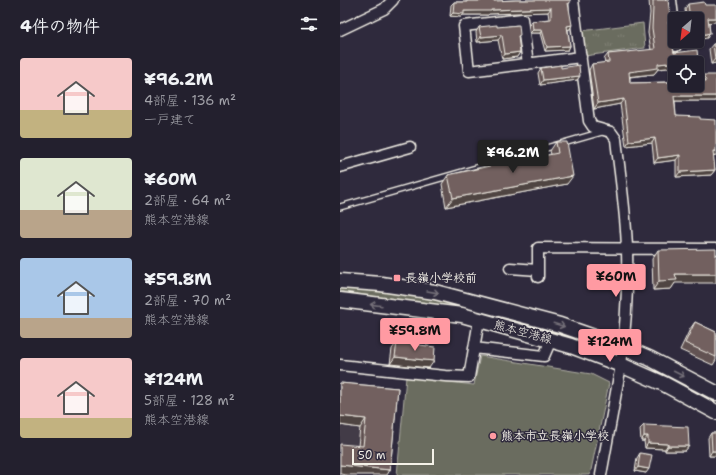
<!DOCTYPE html>
<html lang="ja">
<meta charset="utf-8">
<style>
body{margin:0;font-family:"Shantell Sans","Klee One",sans-serif;background:#2f2d3a;color:#f1f3f6;height:100vh;display:flex;flex-direction:column;font-size:15px;white-space:nowrap}
*{box-sizing:border-box;margin:0}
p{font-size:13px;color:#a3a3aa}
.icon{flex:none;width:22px;height:22px;fill:none;stroke:currentColor;stroke-width:2;stroke-linecap:round;stroke-linejoin:round}
.map{position:relative;flex:1;overflow:hidden}
.panel{display:flex;flex-direction:column;background:#23202e;width:340px}
.panel>*{flex:none}
.needle{width:26px;rotate:208deg}
.buttons{position:absolute;left:328px;top:12px;display:grid;gap:8px}
.buttons a{display:grid;place-items:center;width:36px;height:36px;border-radius:4px;background:#23202e;box-shadow:0 1px 3px #0004,0 0 0 1px #403e4a;font-size:20px}
.scale{position:absolute;left:12px;bottom:10px;width:82px;box-sizing:border-box;padding-left:4px;border:2px solid #f4f1e8;border-top:0;font-size:11px;line-height:14px;white-space:nowrap;color:#f4f1e8;-webkit-text-stroke:3px #2f2a3d;paint-order:stroke}
.price{position:absolute;translate:-50% -34px;padding:0 9px;border-radius:4px;background:#ff9aa2;color:#111;font-size:13px;line-height:26px;filter:drop-shadow(0 1px 2px #0008)}
.price::after{content:'';position:absolute;left:50%;top:24px;width:12px;height:9px;margin-left:-6px;background:inherit;clip-path:polygon(0 0,100% 0,50% 100%)}
.price.on{background:#222;color:#fff}
ul{padding:0;list-style:none}
li{display:flex;align-items:center;gap:12px;height:100px;padding:0 20px}
li span{display:grid;place-items:center;flex:none;width:112px;height:80px;border-radius:4px;color:#555}
li>.icon{margin-inline-start:auto}
span .icon{width:48px;height:48px;fill:#fffc;stroke-width:1}
li b{font-size:17px}
h2{display:flex;justify-content:space-between;align-items:center;height:48px;padding:0 20px;font-size:17px}
main{display:flex;flex:1;min-height:0}
.map>svg:first-child{display:block}
.built{fill:#433a47}
.grass{fill:#6a6c5e;stroke:#afaea3}
.park{fill:url(#park-tufts);stroke:#afaea3}
.lines{fill:none;stroke-linecap:round;stroke-linejoin:round}
.service-casing{stroke:#f4f1e8;stroke-width:8}
.minor-casing{stroke:#f4f1e8;stroke-width:13}
.secondary-casing{stroke:#f4f1e8;stroke-width:17}
.service{stroke:#2f2a3d;stroke-width:5}
.minor{stroke:#2f2a3d;stroke-width:10}
.secondary{stroke:#2f2a3d;stroke-width:14}
.wall{fill:#625352;stroke:#f4f1e8}
.shaded-wall{fill:#504442;stroke:#f4f1e8}
.building{fill:#72615f;stroke:#f4f1e8}
.oneway{stroke:#747079}
.poi-dot{fill:#ff9aa2;stroke:#2f2a3d;stroke-width:1.5}
.labels{text-anchor:middle;stroke-width:3;stroke-linejoin:round;paint-order:stroke}
.poi-label{font-size:12px;font-weight:bold;fill:#f4f1e8;stroke:#2f2a3d;text-anchor:start}
.street-label{font-size:12px;fill:#f4f1e8;stroke:#2f2a3d}
</style>
<main>
<section class="panel">
<h2>4件の物件<svg class="icon" aria-label="filters" viewBox="0 0 24 24"><path d="M4 7h16M4 17h16"/><circle cx="9" cy="7" r="2"/><circle cx="15" cy="17" r="2"/></svg></h2>
<ul>
<li><span style="background:linear-gradient(#f6c9c9 65%,#c2b280 0)"><svg class="icon" aria-label="home" viewBox="0 0 24 24"><path d="M3 11l9-7 9 7M6 9v11h12V9"/></svg></span><div><b>¥96.2M</b><p>4部屋 · 136 m²</p><p>一戸建て</p></div></li>
<li><span style="background:linear-gradient(#dfe7d0 65%,#b9a48a 0)"><svg class="icon" aria-label="home" viewBox="0 0 24 24"><path d="M3 11l9-7 9 7M6 9v11h12V9"/></svg></span><div><b>¥60M</b><p>2部屋 · 64 m²</p><p>熊本空港線</p></div></li>
<li><span style="background:linear-gradient(#a9c7e8 75%,#b9a48a 0)"><svg class="icon" aria-label="home" viewBox="0 0 24 24"><path d="M3 11l9-7 9 7M6 9v11h12V9"/></svg></span><div><b>¥59.8M</b><p>2部屋 · 70 m²</p><p>熊本空港線</p></div></li>
<li><span style="background:linear-gradient(#f6c9c9 75%,#c2b280 0)"><svg class="icon" aria-label="home" viewBox="0 0 24 24"><path d="M3 11l9-7 9 7M6 9v11h12V9"/></svg></span><div><b>¥124M</b><p>5部屋 · 128 m²</p><p>熊本空港線</p></div></li>
</ul>
</section>
<div class="map">
<svg width="376" height="475" viewBox="0 0 376 475">
<defs>
<pattern id="park-tufts" width="24" height="20" patternUnits="userSpaceOnUse"><rect width="24" height="20" fill="#6a6c5e"/><path d="M3 7l-1-3M5 7V3M7 7l1-3M15 17l-1-3M17 17v-4M19 17l1-3" fill="none" stroke="#808175"/></pattern>
</defs>
<rect width="100%" height="100%" fill="#2f2a3d"/>
<filter id="ink" filterUnits="userSpaceOnUse"><feTurbulence type="fractalNoise" baseFrequency=".025" numOctaves="2"/><feDisplacementMap in="SourceGraphic" scale="8" xChannelSelector="R" yChannelSelector="G"/><feConvolveMatrix kernelMatrix="1 2 1 2 8 2 1 2 1" color-interpolation-filters="sRGB"/></filter>
<g filter="url(#ink)">
<path class="built" d="M0,425L20,428L17,455L0,453Z"/>
<path class="grass" d="M0,288L61,294L108,302L165,315L245,344L244,345L106,308L0,291Z
M140,356L251,374L269,383L250,475H57L66,377L134,385Z"/>
<path class="park" d="M303,23L305,48L244,56L241,31Z"/>
<g class="lines">
<defs>
<path id="service" d="M0,207L262,132"/>
<path id="minor" d="M233,0L249,121L253,127L271,132L276,139C280,176 286,212 287,249C288,288 286,326 281,365L261,475
M331,0L335,34
M0,30L44,9L53,0
M336,41V46
M188,64L182,19L124,26L129,71L241,57
M0,167L70,147
M170,268L198,270
M198,277V248L376,249
M134,348L204,356L211,340
M0,365L105,376L129,377L139,320"/>
<path id="secondary" d="M0,281L41,284L95,292L220,325L283,347L309,358L376,393
M0,300L122,315L231,346L281,365L324,384L376,412"/>
</defs>
<use href="#service" class="service-casing"/>
<use href="#minor" class="minor-casing"/>
<use href="#secondary" class="secondary-casing"/>
<use href="#service" class="service"/>
<use href="#minor" class="minor"/>
<use href="#secondary" class="secondary"/>
</g>
<path class="wall" d="M139,0H154V1L173,0H230L229,4L230,29H228L230,46L228,50L205,51L200,33H190L189,25L192,21L209,19L208,12L149,14L148,15H123L121,17L110,16L111,5L114,2H125L127,1H139Z
M309,0H328L329,26L334,53L358,60L356,63H335V67L318,69L314,74L290,77V83L360,81V80L363,75L376,101H335L336,116L360,119L376,155L373,156L375,170L371,175L336,177V160L314,163L312,143L286,146L280,104L254,109L249,70L252,64L265,63L264,59L268,54L311,50L308,33L310,13Z
M348,4L369,23L370,33L367,38L357,19H346L345,9Z
M139,27H157L178,39L180,52L177,57L162,59L158,40L137,42L136,32Z
M373,44H376V63L371,64L369,49Z
M201,68L240,76L237,80L200,85L198,73Z
M216,142L227,184L106,207L102,184L108,175L146,166L150,161L163,164L211,154L210,151Z
M318,250L335,283L331,289L313,290L312,259Z
M355,322L376,332V360L373,365L340,350L350,329Z
M57,342L89,368L50,364L52,349Z
M0,383L58,388L50,470L18,446L20,428L0,425Z
M304,425L349,446L345,451H325V449L305,448L304,441H301L300,429Z
M371,433H376V456H369L368,438Z
M300,453L306,473L295,471L297,458Z"/>
<path class="shaded-wall" d="M211,8L208,12L149,14L148,15H123L121,17L110,16L113,13L124,11Z
M368,18H376V22L365,23Z
M232,25L230,29L225,30L227,26Z
M193,30H202L200,33H190Z
M370,33L367,38L357,40V36Z
M162,35L158,40L137,42L141,37Z
M230,46L228,50L205,51L207,47Z
M180,52L177,57L162,59L165,54Z
M376,58V63L371,64L375,59Z
M358,60L356,63H335V67L318,69L314,74L286,77L289,72L318,64Z
M240,76L237,80L200,85L203,80Z
M334,96H376V101H331Z
M284,99L280,104L254,109L258,103Z
M315,138L312,143L286,146L289,141Z
M373,151H376V155L369,156Z
M340,155L336,160L314,163L318,158Z
M375,170L371,175L336,177L340,172Z
M233,176L227,184L106,207L113,198Z
M335,274H376V283H335L331,289L313,290L319,281Z
M55,357L94,361L89,368L50,364Z
M0,416L26,419L20,428L0,425Z
M304,436H308L304,441H301Z
M308,443L328,444L325,449L305,448Z
M328,446H349L345,451H325Z
M372,451H376V456H369Z
M0,465L50,470L47,475H6L0,474Z
M298,467L309,469L306,473L295,471Z"/>
<path class="building" d="M141,0H154V1L176,0H230V3H228L232,25L227,26L230,46L207,47L202,30H193L192,21L211,19V8L151,10V11H124V14L113,13L114,2H127V1H141Z
M313,0H328L331,22H328L334,53L357,50L358,60L318,64V68L289,72L290,83L335,82V85H357V81H366L363,75H376V96H334L336,116L360,117V119L376,120V151H373L375,170L340,172V155L318,158L315,138L289,141L284,99L258,103L252,64L269,62L268,54L315,49L312,28L313,8Z
M364,2L365,5H376V18H368L370,33L357,36V19H350L348,4Z
M157,25V27L179,25L180,35L178,36L180,52L165,54L162,35L141,37L139,27Z
M373,44H376V58L375,59Z
M221,65V68L239,65L240,76L203,80L201,68Z
M216,142H227L233,176L113,198L108,175L150,166V161L157,159L161,160L163,164L218,153Z
M376,249V274H335L337,280L319,281L318,250Z
M355,322L376,332V357L345,343Z
M57,342L95,347L94,361L55,357Z
M0,383L58,388L50,470L0,465V444L23,446L26,419L0,416Z
M304,425L348,427L349,446H328V444L308,443V436H304Z
M371,433H376V451H372Z
M300,453L312,455L309,469L298,467Z"/>
<defs><path id="oneway-shaft" d="M-6 0H5M1.5-3L5.5 0L1.5 3" fill="none" stroke-width="1.6" stroke-linecap="round" stroke-linejoin="round"/></defs>
<g class="oneway">
<use href="#oneway-shaft" transform="translate(93 292) rotate(10)"/>
<use href="#oneway-shaft" transform="translate(36 305) rotate(-173)"/>
<use href="#oneway-shaft" transform="translate(219 325) rotate(17)"/>
<use href="#oneway-shaft" transform="translate(339 374) rotate(27)"/>
</g>
</g>
<g class="poi-dot">
<rect x="53" y="274" width="8" height="8" rx="2"/>
<circle cx="153" cy="436" r="4"/>
</g>
<g class="labels">
<g class="poi-label">
<text x="65" y="282">長嶺小学校前</text>
<text x="161" y="440">熊本市立長嶺小学校</text>
</g>
<g class="street-label">
<text transform="translate(183 332) rotate(15)" y="4">熊本空港線</text>
</g>
</g>
</svg>
<div class="buttons">
<a><svg class="needle" viewBox="-14 -14 28 28"><path d="M0-13l5 13h-10z" fill="#e53935"/><path d="M0 13l5-13h-10z" fill="#a3a3aa"/></svg></a>
<a><svg class="icon" aria-label="locate" viewBox="0 0 24 24"><circle cx="12" cy="12" r="6"/><path d="M12 2v4M12 18v4M2 12h4M18 12h4"/></svg></a>
</div>
<div class="scale">50 m</div>
<b class="price on" style="left:173px;top:174px">¥96.2M</b>
<b class="price" style="left:276px;top:298px">¥60M</b>
<b class="price" style="left:75px;top:352px">¥59.8M</b>
<b class="price" style="left:270px;top:363px">¥124M</b>
</div>
</main>
